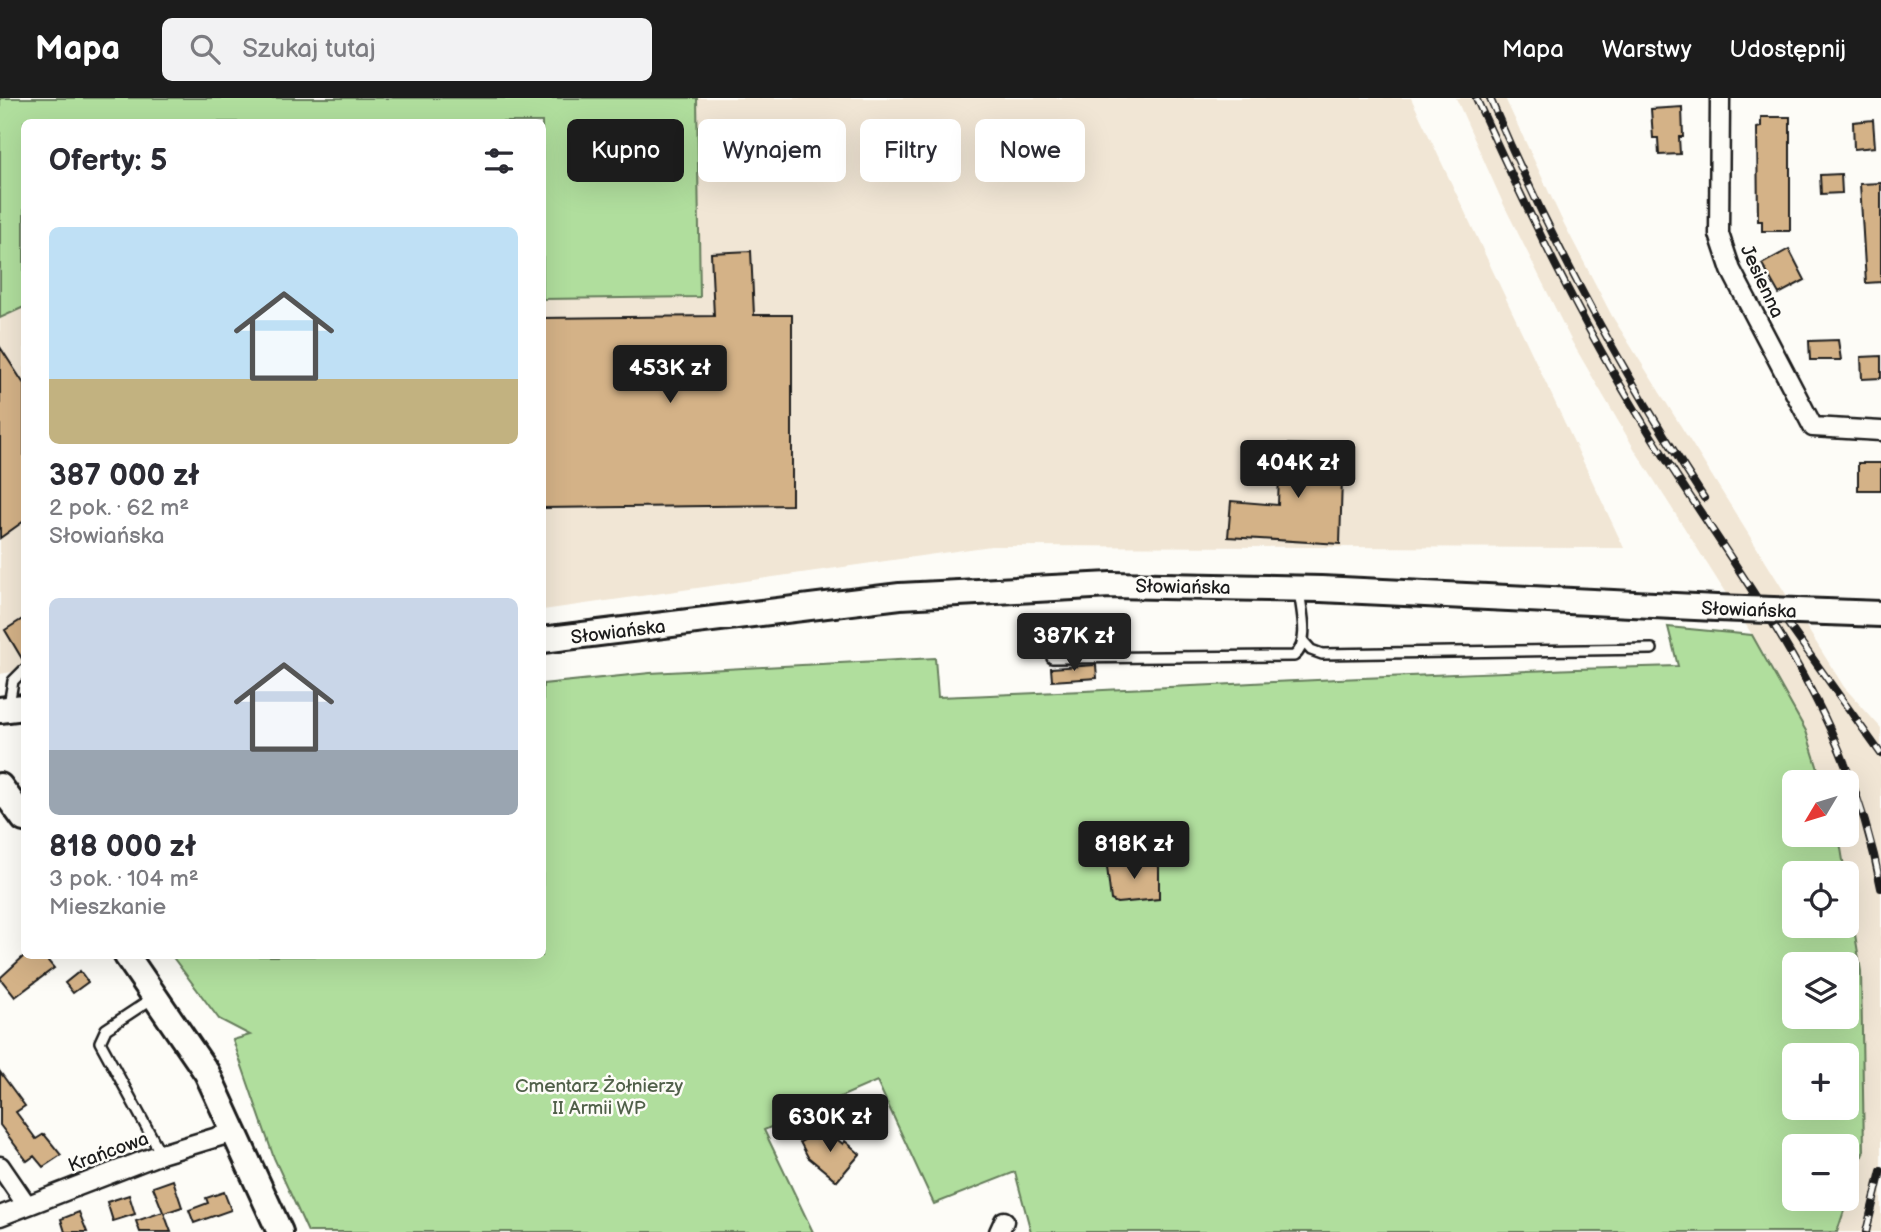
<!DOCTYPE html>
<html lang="pl">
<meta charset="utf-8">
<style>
body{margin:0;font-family:"Balsamiq Sans",sans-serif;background:#f2f2f3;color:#2b2b33;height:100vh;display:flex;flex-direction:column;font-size:26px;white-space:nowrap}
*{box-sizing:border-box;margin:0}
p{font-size:23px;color:#7c7c81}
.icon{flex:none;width:38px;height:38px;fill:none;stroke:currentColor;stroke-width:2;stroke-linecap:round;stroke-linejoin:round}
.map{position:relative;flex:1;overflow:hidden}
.sheet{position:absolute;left:21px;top:21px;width:525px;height:840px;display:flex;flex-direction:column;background:#fff;border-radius:10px;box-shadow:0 7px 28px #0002}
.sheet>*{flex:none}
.top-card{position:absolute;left:567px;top:21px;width:665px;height:63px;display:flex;gap:14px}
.needle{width:46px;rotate:232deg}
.tools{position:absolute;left:1782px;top:672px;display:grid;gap:14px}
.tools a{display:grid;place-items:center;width:77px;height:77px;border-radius:10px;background:#fff;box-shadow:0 7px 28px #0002;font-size:35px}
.price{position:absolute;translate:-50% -60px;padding:0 16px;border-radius:7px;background:#1c1c1c;color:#fff;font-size:23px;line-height:46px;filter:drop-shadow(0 2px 4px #0008)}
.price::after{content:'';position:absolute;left:50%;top:42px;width:21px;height:16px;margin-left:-10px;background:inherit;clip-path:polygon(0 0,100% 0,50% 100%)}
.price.selected{background:#222;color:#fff}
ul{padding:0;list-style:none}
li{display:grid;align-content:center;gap:14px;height:371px;padding:0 28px}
li span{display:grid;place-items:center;height:217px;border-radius:10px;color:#555}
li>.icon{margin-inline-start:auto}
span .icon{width:126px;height:126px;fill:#fffc;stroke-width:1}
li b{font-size:30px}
h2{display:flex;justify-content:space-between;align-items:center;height:84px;padding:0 28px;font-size:30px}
.pill{padding:0 24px;border-radius:10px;background:#fff;box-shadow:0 7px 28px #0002;font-size:24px;line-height:63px}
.pill.selected{background:#1c1c1c;color:#fff}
header{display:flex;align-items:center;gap:42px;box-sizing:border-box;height:98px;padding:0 35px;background:#1c1c1c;color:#fff}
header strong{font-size:33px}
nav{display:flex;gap:38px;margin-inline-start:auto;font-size:24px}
.search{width:490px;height:63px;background:#f2f2f3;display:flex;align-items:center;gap:18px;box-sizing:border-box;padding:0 24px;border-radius:10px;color:#7c7c81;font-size:26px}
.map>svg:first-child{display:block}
.built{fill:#f1e6d5}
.green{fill:#b0de9d;stroke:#667d5c;stroke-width:2;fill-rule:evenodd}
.building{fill:#d4b287;stroke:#1c1c1c;stroke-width:2}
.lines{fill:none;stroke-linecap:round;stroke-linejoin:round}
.lane-casing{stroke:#1c1c1c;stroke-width:14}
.street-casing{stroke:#1c1c1c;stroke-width:23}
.secondary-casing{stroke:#1c1c1c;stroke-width:30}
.lane{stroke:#fdfcf7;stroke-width:9}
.street{stroke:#fdfcf7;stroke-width:18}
.secondary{stroke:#fdfcf7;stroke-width:24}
.rail-casing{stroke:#1c1c1c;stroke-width:8}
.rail{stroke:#fdfcf7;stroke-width:5;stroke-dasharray:16;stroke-linecap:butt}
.secondary-bridge-casing{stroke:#1c1c1c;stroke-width:30;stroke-linecap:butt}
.secondary-bridge{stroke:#fdfcf7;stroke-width:24}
.labels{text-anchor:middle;stroke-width:5;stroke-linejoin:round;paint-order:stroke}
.street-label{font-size:19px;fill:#1c1c1c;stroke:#fdfcf7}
.park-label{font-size:19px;fill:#506049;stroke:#fdfcf7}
</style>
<header>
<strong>Mapa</strong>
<div class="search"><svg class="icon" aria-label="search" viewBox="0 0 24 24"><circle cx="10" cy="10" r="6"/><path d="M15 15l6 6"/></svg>Szukaj tutaj</div>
<nav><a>Mapa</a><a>Warstwy</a><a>Udostępnij</a></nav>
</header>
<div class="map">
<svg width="1881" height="1134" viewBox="0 0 1881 1134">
<rect width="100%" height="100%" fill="#fdfcf7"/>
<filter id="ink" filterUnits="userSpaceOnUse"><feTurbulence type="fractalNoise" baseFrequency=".0143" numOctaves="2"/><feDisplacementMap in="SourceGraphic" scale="14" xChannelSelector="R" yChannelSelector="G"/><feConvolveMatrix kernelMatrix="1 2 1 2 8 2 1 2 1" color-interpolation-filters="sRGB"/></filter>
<g filter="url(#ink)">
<path class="built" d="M697,0H1411L1624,450L991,448L543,512L542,201L700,199Z
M1456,0H1505L1561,120L1612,218L1844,589L1881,630V1134H1837L1864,1052L1861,873L1839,737H1846V684H1822L1806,633L1763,554L1635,352L1572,244L1502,103Z
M21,209H24V572L0,576V220Z"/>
<path class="green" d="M0,0H697L700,199L543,201L542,24H24V209L0,220Z
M1668,529L1752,537L1806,633L1822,684H1794V737L1839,738L1845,775H1794V828H1846V781L1861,873L1864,1052L1837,1134H1031L1015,1074L934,1106L877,983L764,1032L813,1134H308L274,1060L233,942L250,937L219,921L172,858H542L543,586L650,575L935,560L938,599C1185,590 1431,574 1678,568ZM1794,866H1846V919H1794ZM1794,957H1846V1010H1794ZM1794,1048H1846V1101H1794Z"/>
<path class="building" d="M1682,9L1683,39H1679L1680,56L1659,57L1658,40H1653L1651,11Z
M1761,19H1790V133H1762V123H1758L1757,30L1761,29Z
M1873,22L1875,49L1854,51L1853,24Z
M1841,76L1842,95L1821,96L1820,77Z
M1881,85V184L1866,185L1860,86Z
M1789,151L1805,182L1779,196L1762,166Z
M751,153L754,217H792V407L542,410V220L714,218L711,155Z
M1838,242L1841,262H1810L1809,243Z
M0,249L24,286V423L0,440Z
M1881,258V280L1862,281L1861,259Z
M1280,346L1343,348L1340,446L1228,439L1231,403L1278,407Z
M1858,365H1881V392H1858Z
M24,520V564L5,532Z
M1096,567L1097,580L1052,583L1051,570Z
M1121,759L1123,763H1155L1159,769V801L1117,805L1111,802L1107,769Z
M24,858H44L54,870L15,899L0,880Z
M80,873L88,884L73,895L65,885Z
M0,974L25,1008L16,1014L36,1041L44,1036L61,1057L43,1069L34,1058L27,1063L0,1027Z
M820,1033L827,1039L830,1036L843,1046L845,1043L860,1056L837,1083L808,1059L800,1044Z
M173,1082L182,1109L164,1115L171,1134H140L136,1123L163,1114L153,1089Z
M224,1094L231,1112L194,1125L189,1112L208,1105L206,1100Z
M129,1097L135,1116L113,1123L107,1104Z
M79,1114L87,1134H65L61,1121Z"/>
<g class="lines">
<defs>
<path id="lane" d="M1303,543L1311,552L1322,556L1652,551
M1052,560L1294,558C1311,545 1301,512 1299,492
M9,607L13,583L24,572
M153,900L106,931L100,944L161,1056"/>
<path id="street" d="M1720,0L1719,136L1731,172L1813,329L1881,333
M0,1068L26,1106
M0,1118L161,1056L234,1034
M999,1134L1004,1123"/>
<path id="secondary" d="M1826,514L1881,516
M542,542L900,498L1111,487L1321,491L1716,510
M0,612L24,609
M0,688L24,721
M127,858L207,975L280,1134"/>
</defs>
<use href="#lane" class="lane-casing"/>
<use href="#street" class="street-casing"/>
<use href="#secondary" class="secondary-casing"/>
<use href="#lane" class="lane"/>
<use href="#street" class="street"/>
<use href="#secondary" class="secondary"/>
<defs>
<path id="rail" d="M1476,0C1527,112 1580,223 1645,328C1741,484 1846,602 1881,790
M1490,0C1549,139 1621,273 1704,400
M1783,519L1881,656
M1866,1134L1881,1073"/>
</defs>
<use href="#rail" class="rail-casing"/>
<use href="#rail" class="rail"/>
<defs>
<path id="secondary-bridge" d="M1716,510L1826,514"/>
</defs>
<use href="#secondary-bridge" class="secondary-bridge-casing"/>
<use href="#secondary-bridge" class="secondary-bridge"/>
</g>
</g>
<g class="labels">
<g class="street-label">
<text transform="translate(1763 183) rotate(65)" y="7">Jesienna</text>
<text transform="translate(1183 488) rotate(1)" y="7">Słowiańska</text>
<text transform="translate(1749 511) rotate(2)" y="7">Słowiańska</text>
<text transform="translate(618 533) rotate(-7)" y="7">Słowiańska</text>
<text transform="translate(108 1053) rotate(-20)" y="7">Krańcowa</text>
</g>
<g class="park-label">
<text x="599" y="994">Cmentarz Żołnierzy<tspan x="599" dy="22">II Armii WP</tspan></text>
</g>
</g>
</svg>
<div class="tools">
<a><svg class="needle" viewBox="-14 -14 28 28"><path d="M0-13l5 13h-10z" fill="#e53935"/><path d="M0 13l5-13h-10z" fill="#7c7c81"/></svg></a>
<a><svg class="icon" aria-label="locate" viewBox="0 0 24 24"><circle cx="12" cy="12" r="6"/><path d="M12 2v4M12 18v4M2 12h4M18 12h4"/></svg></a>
<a><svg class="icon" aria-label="layers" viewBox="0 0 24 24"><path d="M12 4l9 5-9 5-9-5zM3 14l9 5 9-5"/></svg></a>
<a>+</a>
<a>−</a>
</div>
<b class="price" style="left:670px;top:307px">453K zł</b>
<b class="price" style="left:1298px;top:402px">404K zł</b>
<b class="price selected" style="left:1074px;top:575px">387K zł</b>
<b class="price" style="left:1134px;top:783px">818K zł</b>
<b class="price" style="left:830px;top:1056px">630K zł</b>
<div class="top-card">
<a class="pill selected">Kupno</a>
<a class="pill">Wynajem</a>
<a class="pill">Filtry</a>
<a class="pill">Nowe</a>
</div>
<section class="sheet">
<h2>Oferty: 5<svg class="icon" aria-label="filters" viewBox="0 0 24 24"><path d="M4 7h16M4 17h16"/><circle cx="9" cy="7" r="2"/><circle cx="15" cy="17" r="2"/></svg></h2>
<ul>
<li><span style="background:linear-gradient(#bfe0f5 70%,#c2b280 0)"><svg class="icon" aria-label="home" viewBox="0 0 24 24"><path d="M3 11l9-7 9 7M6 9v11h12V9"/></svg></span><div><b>387 000 zł</b><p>2 pok. · 62 m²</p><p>Słowiańska</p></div></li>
<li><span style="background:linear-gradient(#c9d6e8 70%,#9aa5b1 0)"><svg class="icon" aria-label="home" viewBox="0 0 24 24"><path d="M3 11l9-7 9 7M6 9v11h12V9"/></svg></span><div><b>818 000 zł</b><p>3 pok. · 104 m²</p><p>Mieszkanie</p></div></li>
</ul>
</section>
</div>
